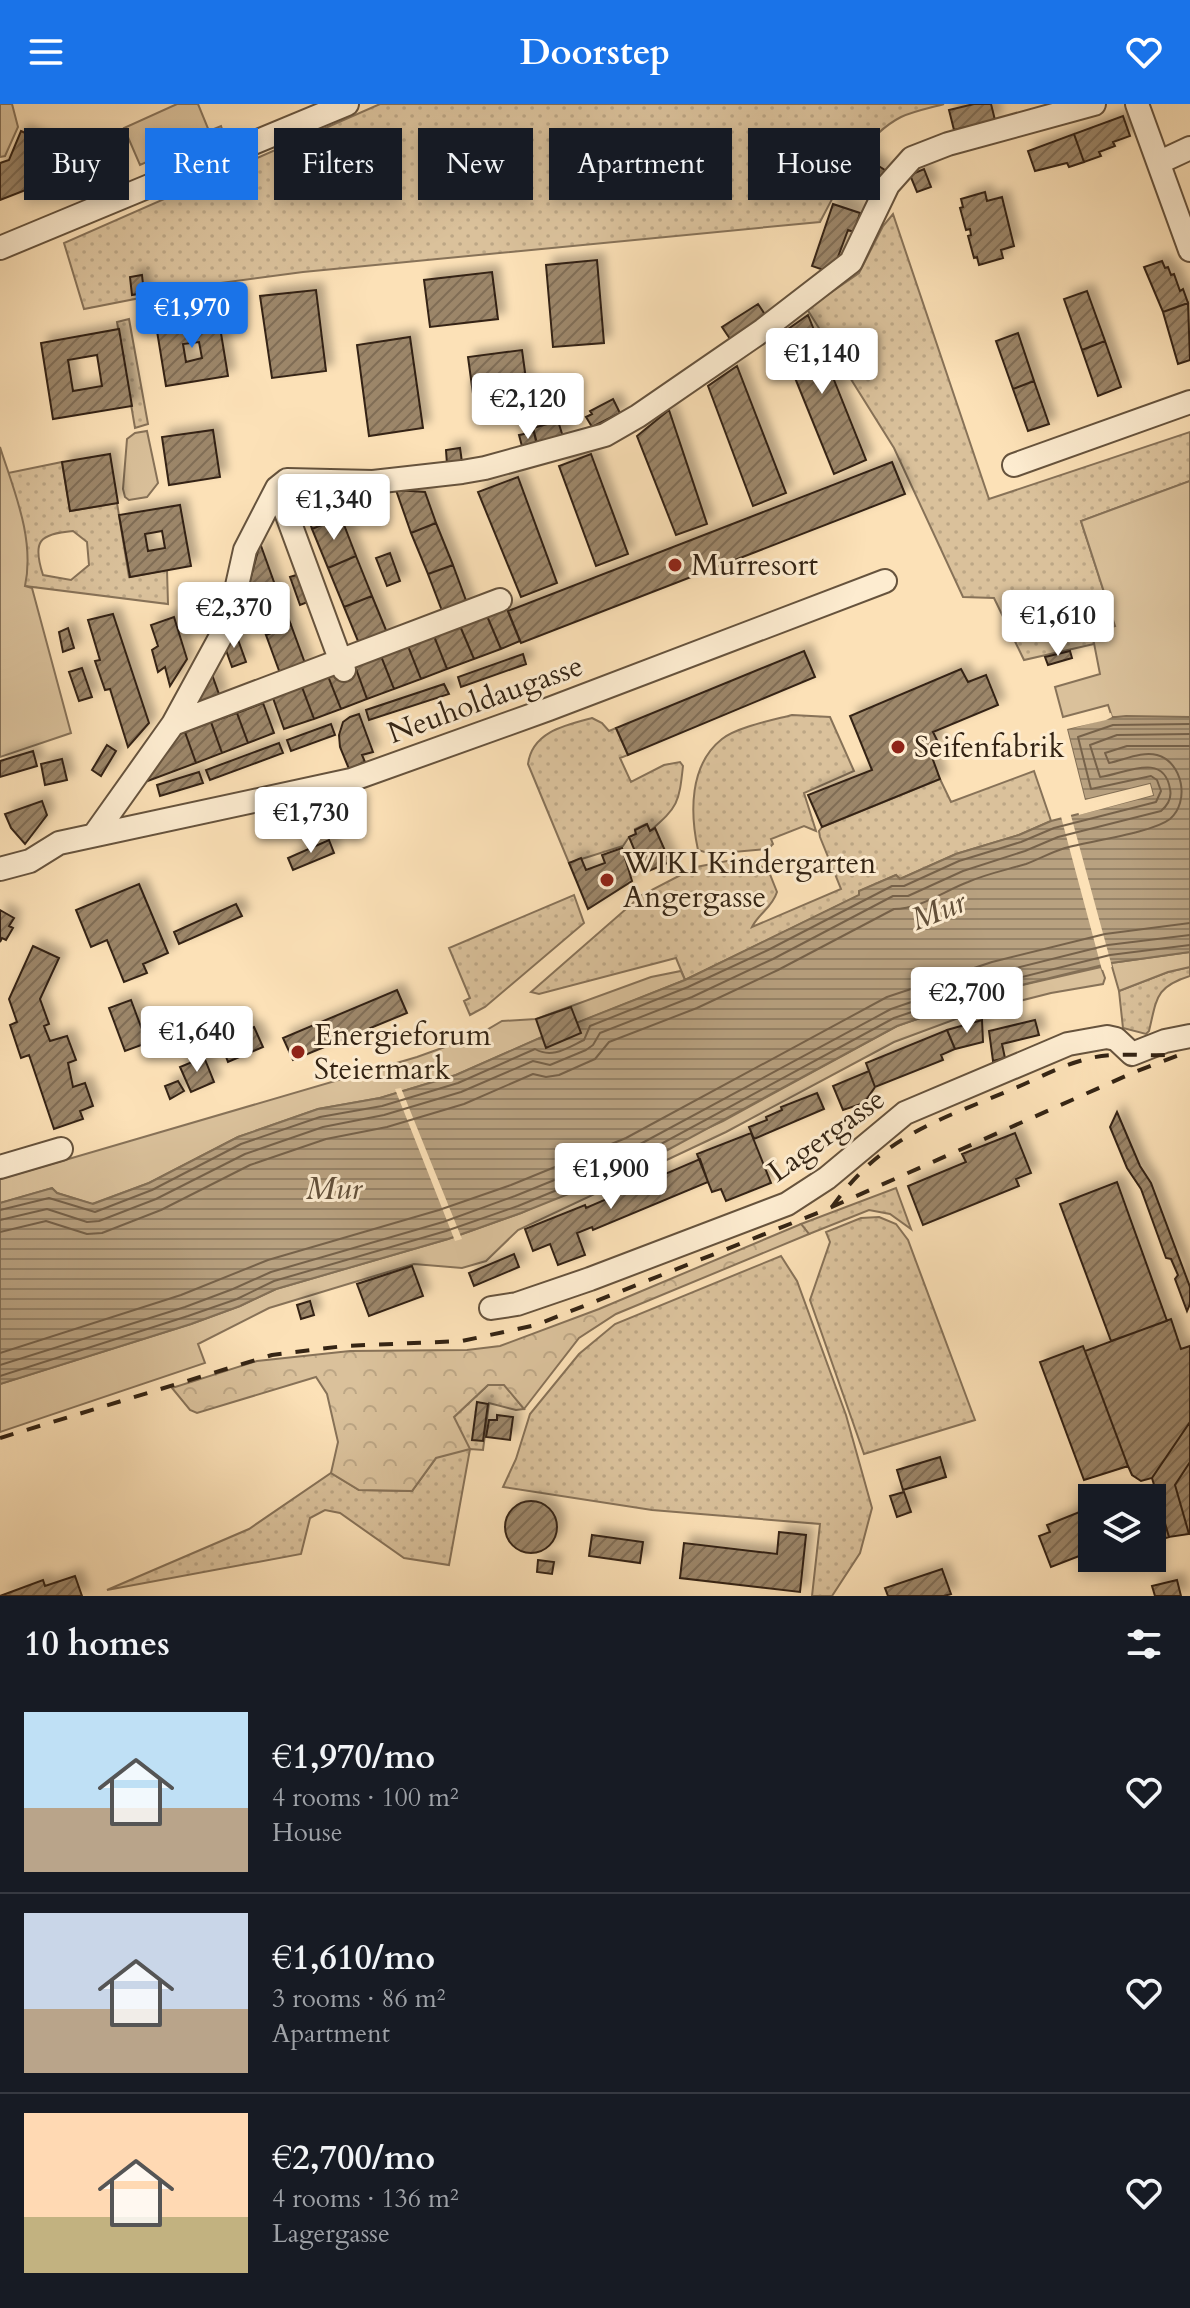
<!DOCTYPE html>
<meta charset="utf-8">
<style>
body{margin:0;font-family:Cardo,serif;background:#242831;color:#f1f3f6;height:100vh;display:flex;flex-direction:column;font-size:30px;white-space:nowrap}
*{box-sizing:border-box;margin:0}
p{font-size:26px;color:#9ea1a6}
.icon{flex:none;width:44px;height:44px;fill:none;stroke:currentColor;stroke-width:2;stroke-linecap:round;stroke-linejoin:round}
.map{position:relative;height:1492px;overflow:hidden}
.side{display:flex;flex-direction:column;background:#171b24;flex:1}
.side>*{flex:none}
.hud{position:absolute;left:24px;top:24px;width:1142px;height:72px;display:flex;gap:16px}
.buttons{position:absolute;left:1078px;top:1380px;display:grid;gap:16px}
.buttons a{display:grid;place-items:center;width:88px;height:88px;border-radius:0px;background:#171b24;box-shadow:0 4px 12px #0003;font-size:40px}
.price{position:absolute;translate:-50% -68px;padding:0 18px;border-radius:8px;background:#fff;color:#222;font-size:26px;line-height:52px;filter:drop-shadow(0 2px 4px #0008)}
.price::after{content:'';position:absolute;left:50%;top:48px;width:24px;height:18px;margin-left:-12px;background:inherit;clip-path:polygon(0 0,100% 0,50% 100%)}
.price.selected{background:#1a73e8;color:#fff}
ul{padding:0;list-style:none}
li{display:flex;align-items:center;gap:24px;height:200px;padding:0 24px}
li+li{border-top:2px solid #363941}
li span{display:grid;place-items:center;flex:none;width:224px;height:160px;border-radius:0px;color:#555}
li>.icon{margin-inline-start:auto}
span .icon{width:96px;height:96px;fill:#fffc;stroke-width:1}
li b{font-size:34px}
h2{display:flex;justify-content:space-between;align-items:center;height:96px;padding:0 24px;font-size:34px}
.pill{padding:0 28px;border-radius:0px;background:#171b24;box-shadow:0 4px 12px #0003;font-size:28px;line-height:72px}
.pill.selected{background:#1a73e8;color:#fff}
header{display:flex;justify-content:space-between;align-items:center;height:104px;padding:0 24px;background:#1a73e8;color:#fff;font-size:36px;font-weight:800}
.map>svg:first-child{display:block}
.grass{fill:url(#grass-dots);stroke:#877258;stroke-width:2;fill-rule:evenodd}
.forest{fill:url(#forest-crowns);stroke:#877258;stroke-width:2}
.park{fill:#dac19b;stroke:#877258;stroke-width:2}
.water{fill:url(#water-rules);stroke:#836f55;stroke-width:2}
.pier{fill:#fce1b7}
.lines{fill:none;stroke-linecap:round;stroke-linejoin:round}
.shore{stroke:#76624a;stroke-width:2}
.building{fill:url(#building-hatch);stroke:#342414;stroke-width:2;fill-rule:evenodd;filter:url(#shadow)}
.minor-casing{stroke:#66533d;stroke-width:26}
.minor{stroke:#fdecd0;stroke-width:22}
.rail{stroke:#342414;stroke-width:4;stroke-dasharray:14 14;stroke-linecap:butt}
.poi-dot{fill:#8f2418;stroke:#fdecd0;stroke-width:3}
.labels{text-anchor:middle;stroke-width:6;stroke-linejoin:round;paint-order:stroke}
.poi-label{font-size:30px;fill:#342414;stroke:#fdecd0;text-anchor:start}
.street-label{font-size:30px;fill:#342414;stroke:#fdecd0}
.water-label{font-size:32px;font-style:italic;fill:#62503a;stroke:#fdecd0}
</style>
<header><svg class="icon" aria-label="menu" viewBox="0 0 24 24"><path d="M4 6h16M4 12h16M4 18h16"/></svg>Doorstep<svg class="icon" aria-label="heart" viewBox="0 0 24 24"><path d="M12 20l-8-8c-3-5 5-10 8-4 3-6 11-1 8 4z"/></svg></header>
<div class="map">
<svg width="1190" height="1492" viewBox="0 0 1190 1492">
<defs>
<pattern id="grass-dots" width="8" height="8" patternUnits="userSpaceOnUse" patternTransform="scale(2)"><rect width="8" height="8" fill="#dac19b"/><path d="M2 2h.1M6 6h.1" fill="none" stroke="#bca685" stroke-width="1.8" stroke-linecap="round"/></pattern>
<pattern id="forest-crowns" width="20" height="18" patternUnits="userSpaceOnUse" patternTransform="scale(2)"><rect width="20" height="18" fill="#dac19b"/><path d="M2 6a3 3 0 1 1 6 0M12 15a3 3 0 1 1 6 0" fill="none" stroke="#bca685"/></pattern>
<pattern id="water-rules" width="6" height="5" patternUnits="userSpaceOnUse" patternTransform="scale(2)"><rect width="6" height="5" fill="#b8a180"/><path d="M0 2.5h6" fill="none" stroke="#968368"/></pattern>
<pattern id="building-hatch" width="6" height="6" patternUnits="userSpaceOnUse" patternTransform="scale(2)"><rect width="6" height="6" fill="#9c8669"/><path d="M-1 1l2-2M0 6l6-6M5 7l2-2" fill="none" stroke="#806d55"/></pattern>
<filter id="shadow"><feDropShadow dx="7" dy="-7" stdDeviation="4" flood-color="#0004"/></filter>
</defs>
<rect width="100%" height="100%" fill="#fce1b7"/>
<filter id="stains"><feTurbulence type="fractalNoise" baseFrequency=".0025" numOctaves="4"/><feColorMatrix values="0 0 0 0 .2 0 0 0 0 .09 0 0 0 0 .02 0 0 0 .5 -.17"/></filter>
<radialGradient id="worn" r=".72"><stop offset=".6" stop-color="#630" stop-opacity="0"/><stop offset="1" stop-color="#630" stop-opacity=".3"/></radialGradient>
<path class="grass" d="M380,0H944C930,4 914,7 901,13C862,33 840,80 820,118L303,168L206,181L84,205L64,139Z
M893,110L989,395L1190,328V377L1081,417L1115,522L1092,529L1094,540L1024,556L994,494L963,493L894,344L807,205L859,169L883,122Z
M129,215L148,320L135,324L117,218Z
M62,358L70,407L117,399L129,473L167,466L168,500L25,482L8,369ZM73,427L87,438L89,461L71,476L43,471C32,437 39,430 73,427Z
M792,611L830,613L854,667L804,689L816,727L804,722L771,735L773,740L768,745L711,750L698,746C690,709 689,661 722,635C737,623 773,616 792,611Z
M592,614L602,619L609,627L616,624L628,651L620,654L631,678L664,661L680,658L683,662C679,699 678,703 650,727L646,720L635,725L636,730L629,733L623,742L569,759L528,660C532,628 565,621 592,614Z
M1034,667L1051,717L1019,731L956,750L900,775L896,771L860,787V791L685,876L676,854L539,890L531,888L642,791L696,763L748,753L769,768L777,788C772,804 759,809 752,823L841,785L820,733L819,727L822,723L940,675L951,698Z
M574,791L584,819L485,903L470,911L464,897L470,894L449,844Z
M1190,863V872C1155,883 1157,894 1149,927L1146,930L1123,924L1119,887L1168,868Z
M896,1084L911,1125L890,1110L869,1106L809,1130L801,1120Z
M879,1113L896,1120L908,1136L975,1316L864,1350L810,1196L830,1138L826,1128L861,1114Z
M781,1152L797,1177L846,1311L872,1404L860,1449L832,1492H812L820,1420L652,1406L503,1383L516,1355L530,1310L579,1250L615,1220Z
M504,1280L524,1305L516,1306L489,1299L483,1346L470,1345L449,1461L404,1454L340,1409L325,1406L310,1414L301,1450L107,1486L249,1425L331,1369L359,1386L412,1387L436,1354L454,1313L488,1281Z"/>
<path class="forest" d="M801,1120L809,1130L616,1210L579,1234L524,1305L504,1281H488L454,1313L470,1345L436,1354L412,1387L359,1386L331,1369L338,1338L327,1290L316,1273L197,1309L190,1306L172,1284L257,1257L350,1247L467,1246L500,1242L599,1205Z"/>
<path class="park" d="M0,0H12L18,23L5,52L0,53Z
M177,0H198L209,27L221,22L222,25L140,61L124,24Z
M147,327L158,379L147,393L129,396L125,393L123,385L127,335L135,329Z
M0,343C14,387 35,435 25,482L32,484L71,629L0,653Z
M1190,377V613H1112L1108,601L1063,613L1055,583L1100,570L1092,529L1115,522L1081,417Z
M1190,848V863L1168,868L1119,887L1111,859Z
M1101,863L1105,874L1103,880L1051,889L972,909L894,938L726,1028L518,1126L486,1157L462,1164L414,1160L269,1204L198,1240L205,1259L0,1328V1280L191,1220L240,1202L276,1185L448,1135L521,1109L723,1017L897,922L1001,886Z
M681,867L685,876L542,933L456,971L380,994L318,1005L238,1033L149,1079L92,1100L57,1089L52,1084L0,1099V1075L417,953L478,931L502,917L536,915L651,873Z"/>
<path class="water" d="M1126,612L1190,613V848L1111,859L1001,886L897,922L638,1062L521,1109L448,1135L276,1185L240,1202L191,1220L0,1280V1099L52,1084L57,1089L93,1100L149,1079L238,1033L318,1005L380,994L456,971L542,933L546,943L576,919L685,876L859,791V787L896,771L900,775L956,750L1019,731L1051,717L1153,691L1150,680L1085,696L1067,625L1106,614Z"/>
<path class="pier" d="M1111,609L1112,613L1106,616L1067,625L1085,696L1150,680L1153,691L1079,711L1078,707L1148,688L1147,684L1086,700L1082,698L1063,623Z
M1070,708L1111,859L1112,863L1102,866L1060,709Z
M401,984L462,1135L455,1137L395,985Z"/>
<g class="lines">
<path class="shore" d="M0,1106L49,1094L95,1108L152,1086L241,1040L320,1013L382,1002L458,979L535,945C552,955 567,944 584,936L590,922L688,883L768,846L892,782H904L959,757L1021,738L1054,724L1156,698L1161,687L1157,676L1151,672L1091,685L1078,633L1113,621L1190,620
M0,1116L47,1105L87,1118L99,1117L156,1095L245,1050L323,1023L384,1011L461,988L533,957L550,961L586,946L593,941L600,929L692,893L773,855L893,792H908L963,767L1025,747L1058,733L1161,707C1168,701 1172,694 1170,685C1164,647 1124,670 1100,673L1090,641L1117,631L1190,630
M0,1128L46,1117L87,1130L102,1129L161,1106L250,1061L326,1035L387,1023L464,1000L533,970L546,973L559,971L595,955L609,938L697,904L778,866L894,805C920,805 944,787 968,778C986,770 1006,766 1026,760C1039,755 1052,748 1065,744C1089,737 1152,729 1170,715C1190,698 1183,658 1157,651C1142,647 1124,656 1109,659L1105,649L1127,642H1190
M0,1249L181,1191L268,1156L439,1106L511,1081L626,1034L887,893L992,858L1105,830L1190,819
M0,1261L185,1203L233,1185L271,1168L443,1118L515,1092L631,1045L891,905L996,869L1108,841L1190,831
M0,1272L188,1212L237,1195L274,1177L446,1127L518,1102L635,1054L894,914L998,879L1110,851L1190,841"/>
</g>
<path class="building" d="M974,0H991L995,16L954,26L949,6Z
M1123,12L1130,32L1113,38L1115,42L1099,48L1101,52L1084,58L1074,30Z
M21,27L53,42L36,82L0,96V59L9,56Z
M1074,30L1084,58L1069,63L1067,59L1035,67L1028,47Z
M869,56L885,66L875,83L859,73Z
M924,65L931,83L917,88L910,71Z
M985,88L987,97L1002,93L1014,142L1001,146L1003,154L979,161L977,153L974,154L968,132L971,131L970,125L966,126L960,104L963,103L961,95Z
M833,100L860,109L854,128L848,126L832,169L812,162Z
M597,156L604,239L553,243L546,161Z
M1162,157L1165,164L1168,163L1171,171L1174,170L1180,187L1183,185L1188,199L1163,208L1144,163Z
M492,168L498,215L430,223L424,176Z
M142,171L144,189L132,191L130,173Z
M316,186L326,267L272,274L260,192Z
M1087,187L1105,237L1082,246L1064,195Z
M1188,199L1190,256L1178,260L1163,208Z
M758,200L768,215L732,238L722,223Z
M218,211L228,272L166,282L156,221ZM199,238L202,254L186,258L183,240Z
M808,211L866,356L834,370L778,232Z
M119,225L132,302L53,315L41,239ZM97,251L102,282L73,287L68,256Z
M1018,229L1034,277L1013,285L996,237Z
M410,233L423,324L369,332L357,241Z
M1105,237L1121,283L1098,292L1082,246Z
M522,246L530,305L476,312L468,253Z
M737,262L786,389L753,402L708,282Z
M1034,277L1049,320L1028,327L1013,285Z
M613,295L620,309L592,323L586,313L592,310L590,307Z
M669,306L707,420L676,431L637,332Z
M558,317L564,336L538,343L533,324Z
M213,326L220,373L169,381L162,333Z
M534,328L537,342L523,346L519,331Z
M460,344L462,358L447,360L446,346Z
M110,350L118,399L70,407L62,358Z
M591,350L628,450L596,462L559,362Z
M892,358L905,390L521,539L508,507Z
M518,373L557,479L521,493L478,388Z
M298,384L331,386L341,413L312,425Z
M396,386L425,388L436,419L411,429Z
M180,401L191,462L130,473L119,411ZM162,427L165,444L148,447L145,430Z
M341,413L356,452L328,464L312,425Z
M436,419L453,461L428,470L411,429Z
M260,439L275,481L250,490L248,484Z
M390,449L400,477L387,482L376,454Z
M356,452L372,492L344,503L328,464Z
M453,461L468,502L444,512L428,470Z
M303,469L313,496L300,501L290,473Z
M275,481L291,521L266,531L250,490Z
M372,492L388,531L360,542L344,503Z
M507,505L520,537L501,545L487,512Z
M113,510L149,619L128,643L110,585L105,586L95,557L100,556L88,516Z
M487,512L501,545L474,555L460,522Z
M174,513L187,555L170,582L165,563L158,568L152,546L158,542L151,521Z
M291,521L306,562L281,572L266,531Z
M460,522L474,555L447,565L434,532Z
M68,524L74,544L63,548L59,528Z
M236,530L246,558L232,563L222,535Z
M434,532L447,565L421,575L408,542Z
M408,542L421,575L394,585L381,552Z
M804,547L815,573L628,651L616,624Z
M1070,547L1072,554L1048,561L1045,553Z
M523,550L526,560L461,583L458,573Z
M381,552L394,585L367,595L355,562Z
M355,562L367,595L341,605L328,572Z
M82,564L92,593L79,597L69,568Z
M210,565L220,593L191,604Z
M961,565L968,578L986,571L998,601L933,628L939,640L929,645L940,675L822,723L808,691L872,666L850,612Z
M328,572L341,605L314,615L302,583Z
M444,580L449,590L369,616L366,606Z
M302,583L314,615L284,625L273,594Z
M263,599L274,629L248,639L237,609Z
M237,609L248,639L222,649L211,618Z
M359,610L373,648L362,651L365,658L349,665L340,643L339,631L343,618L350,613Z
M211,618L222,649L196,659L185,628Z
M331,620L335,631L291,647L287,636Z
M185,628L196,659L145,678L176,631Z
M279,639L283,649L210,676L206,666Z
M107,641L116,647L101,672L92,666Z
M33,647L37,662L0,673V657Z
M62,655L67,676L45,681L41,660Z
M199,668L203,679L160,692L157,681Z
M42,697L47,711L25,740L11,724L5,710Z
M647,720L650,727L655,724L670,758L644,769L629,733L636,730L635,726Z
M329,736L334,749L293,766L288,754Z
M622,744L632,777L588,805L569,759L581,754L586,766L605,759L602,751Z
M139,780L168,849L143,860L147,869L124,878L107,836L91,843L76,806Z
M236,800L242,812L179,840L174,828Z
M0,806L14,814L9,822L13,824L6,836L2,834L0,838Z
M33,842L59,854L40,895L49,920L44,922L50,937L67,932L76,956L68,959L73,983L85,979L93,1002L80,1007L83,1015L54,1025L29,951L21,954L10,921L17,918L9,895Z
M397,886L407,909L293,956L283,934Z
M131,896L147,939L125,947L109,904Z
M571,903L581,929L546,944L536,915Z
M982,916L983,938L955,945L947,926Z
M1035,916L1039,931L1002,940L1005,954L993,957L989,927Z
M254,923L263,943L228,958L220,937Z
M947,926L955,945L941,951L943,956L875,983L866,959Z
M204,953L214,978L191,988L180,963Z
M869,967L875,983L864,999L843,1006L833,982Z
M178,977L184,987L170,995L165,982Z
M817,989L824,1005L754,1035L749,1023L767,1016L766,1013L782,1006L781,1003Z
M1117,1008L1140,1062L1151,1079L1190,1183V1200L1187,1207L1175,1175L1178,1171L1171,1155L1166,1154L1141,1085L1127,1064L1110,1023Z
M751,1029L771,1079L726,1097L721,1085L712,1088L697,1050Z
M1015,1029L1031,1069L1016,1075L1019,1082L923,1121L908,1082L966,1058L962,1050Z
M700,1055L708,1078L593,1126L592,1123L577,1129L585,1151L558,1161L550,1140L533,1147L525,1125L585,1101L586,1104Z
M1117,1078L1167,1217L1111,1237L1060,1100Z
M514,1150L519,1163L474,1182L469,1169Z
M412,1162L423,1192L369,1212L357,1180Z
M310,1197L314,1211L301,1215L297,1201Z
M1171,1215L1181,1245L1190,1242V1318L1152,1374L1141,1377L1132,1371L1128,1362L1085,1247Z
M1083,1242L1128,1362L1084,1376L1040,1258Z
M477,1298L488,1300L483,1337L472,1336Z
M497,1311L513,1313L510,1336L486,1333L489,1316H497Z
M1190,1318V1358L1175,1381L1189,1430L1169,1433L1152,1374Z
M940,1353L946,1373L903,1386L897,1366Z
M1190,1358V1430H1189L1175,1381Z
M904,1388L911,1408L897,1413L890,1392Z
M505 1423a26 26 0 1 1 52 0a26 26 0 1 1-52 0Z
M1159,1400L1169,1433L1152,1438V1401Z
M1092,1403V1447L1051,1463L1039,1432L1050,1428L1047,1421Z
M779,1428L806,1431L800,1488L680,1474L684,1439L777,1450Z
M592,1431L643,1438L640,1459L589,1452Z
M538,1456L554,1458L552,1470L537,1468Z
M942,1465L951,1490L944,1492H888L885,1484Z
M75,1472L82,1492H0L43,1476L45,1482Z
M1177,1476L1181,1492H1155L1152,1482Z"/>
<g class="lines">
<defs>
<path id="minor" d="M1137,0L1190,146
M1160,58L1190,44
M0,144L347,0
M1014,361L1190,298
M277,384L344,566
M173,620L500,496
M94,731L173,620L221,532L232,504L245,446L277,384L287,376L373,378L462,368L485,364L605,331L638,312L763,226L851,158L888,81L912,54L948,40L1094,0
M0,765L30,757L59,739L351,676L549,605L885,477
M0,1063L61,1045
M491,1204L517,1200L590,1175L787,1100L827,1074L905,1009L1068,940L1107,933L1116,935L1132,950L1165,937L1190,932"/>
</defs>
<use href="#minor" class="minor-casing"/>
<use href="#minor" class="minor"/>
<path class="rail" d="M832,1103C882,1032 937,1017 1013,985C1037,975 1062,961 1087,955C1112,948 1141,952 1166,951
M0,1334L272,1251L344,1242L462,1237L536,1221L825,1106L1137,967L1190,947"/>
</g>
<g class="poi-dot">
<circle cx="675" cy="461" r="8"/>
<circle cx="898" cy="643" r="8"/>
<circle cx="607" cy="776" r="8"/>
<circle cx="298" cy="948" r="8"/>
</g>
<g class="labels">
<g class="poi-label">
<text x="691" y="471">Murresort</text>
<text x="914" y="653">Seifenfabrik</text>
<text x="623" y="769">WIKI Kindergarten<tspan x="623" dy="34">Angergasse</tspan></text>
<text x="314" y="941">Energieforum<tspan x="314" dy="34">Steiermark</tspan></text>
</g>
<g class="street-label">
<text transform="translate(485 595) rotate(-20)" y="10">Neuholdaugasse</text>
<text transform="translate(826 1031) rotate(-36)" y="10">Lagergasse</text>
</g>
<g class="water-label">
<text transform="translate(938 806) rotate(-22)" y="11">Mur</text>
<text x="334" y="1095">Mur</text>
</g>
</g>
<rect width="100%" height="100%" filter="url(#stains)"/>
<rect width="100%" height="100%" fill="url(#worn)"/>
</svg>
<div class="buttons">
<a><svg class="icon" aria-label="layers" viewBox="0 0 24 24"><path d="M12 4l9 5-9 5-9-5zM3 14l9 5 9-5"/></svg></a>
</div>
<b class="price selected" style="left:192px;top:246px">€1,970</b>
<b class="price" style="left:822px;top:292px">€1,140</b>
<b class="price" style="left:528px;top:337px">€2,120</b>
<b class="price" style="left:334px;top:438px">€1,340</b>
<b class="price" style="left:234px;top:546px">€2,370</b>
<b class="price" style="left:1058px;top:554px">€1,610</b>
<b class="price" style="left:311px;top:751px">€1,730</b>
<b class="price" style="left:967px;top:931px">€2,700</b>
<b class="price" style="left:197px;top:970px">€1,640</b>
<b class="price" style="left:611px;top:1107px">€1,900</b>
<div class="hud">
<a class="pill">Buy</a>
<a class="pill selected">Rent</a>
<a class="pill">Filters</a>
<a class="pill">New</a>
<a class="pill">Apartment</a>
<a class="pill">House</a>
</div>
</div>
<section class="side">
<h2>10 homes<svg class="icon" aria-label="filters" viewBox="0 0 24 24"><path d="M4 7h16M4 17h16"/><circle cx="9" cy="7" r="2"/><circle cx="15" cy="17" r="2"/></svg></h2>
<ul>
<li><span style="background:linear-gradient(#bfe0f5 60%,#b9a48a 0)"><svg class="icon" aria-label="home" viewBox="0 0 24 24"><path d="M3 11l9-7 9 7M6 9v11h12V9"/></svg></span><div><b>€1,970/mo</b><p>4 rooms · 100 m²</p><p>House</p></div><svg class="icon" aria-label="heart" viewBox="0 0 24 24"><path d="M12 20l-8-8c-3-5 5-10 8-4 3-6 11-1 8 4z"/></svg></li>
<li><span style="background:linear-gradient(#c9d6e8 60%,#b9a48a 0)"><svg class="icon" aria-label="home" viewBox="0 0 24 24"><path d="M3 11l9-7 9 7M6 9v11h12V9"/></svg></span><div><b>€1,610/mo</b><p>3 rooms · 86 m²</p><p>Apartment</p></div><svg class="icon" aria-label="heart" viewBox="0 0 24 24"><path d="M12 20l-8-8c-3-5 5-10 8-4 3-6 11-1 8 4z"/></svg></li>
<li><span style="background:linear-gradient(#ffd9b3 65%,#c2b280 0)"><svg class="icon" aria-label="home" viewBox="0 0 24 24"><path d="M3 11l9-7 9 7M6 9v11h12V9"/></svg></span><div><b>€2,700/mo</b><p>4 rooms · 136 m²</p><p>Lagergasse</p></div><svg class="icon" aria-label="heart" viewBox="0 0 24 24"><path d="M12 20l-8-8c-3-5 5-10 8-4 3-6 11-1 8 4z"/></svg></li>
</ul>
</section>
